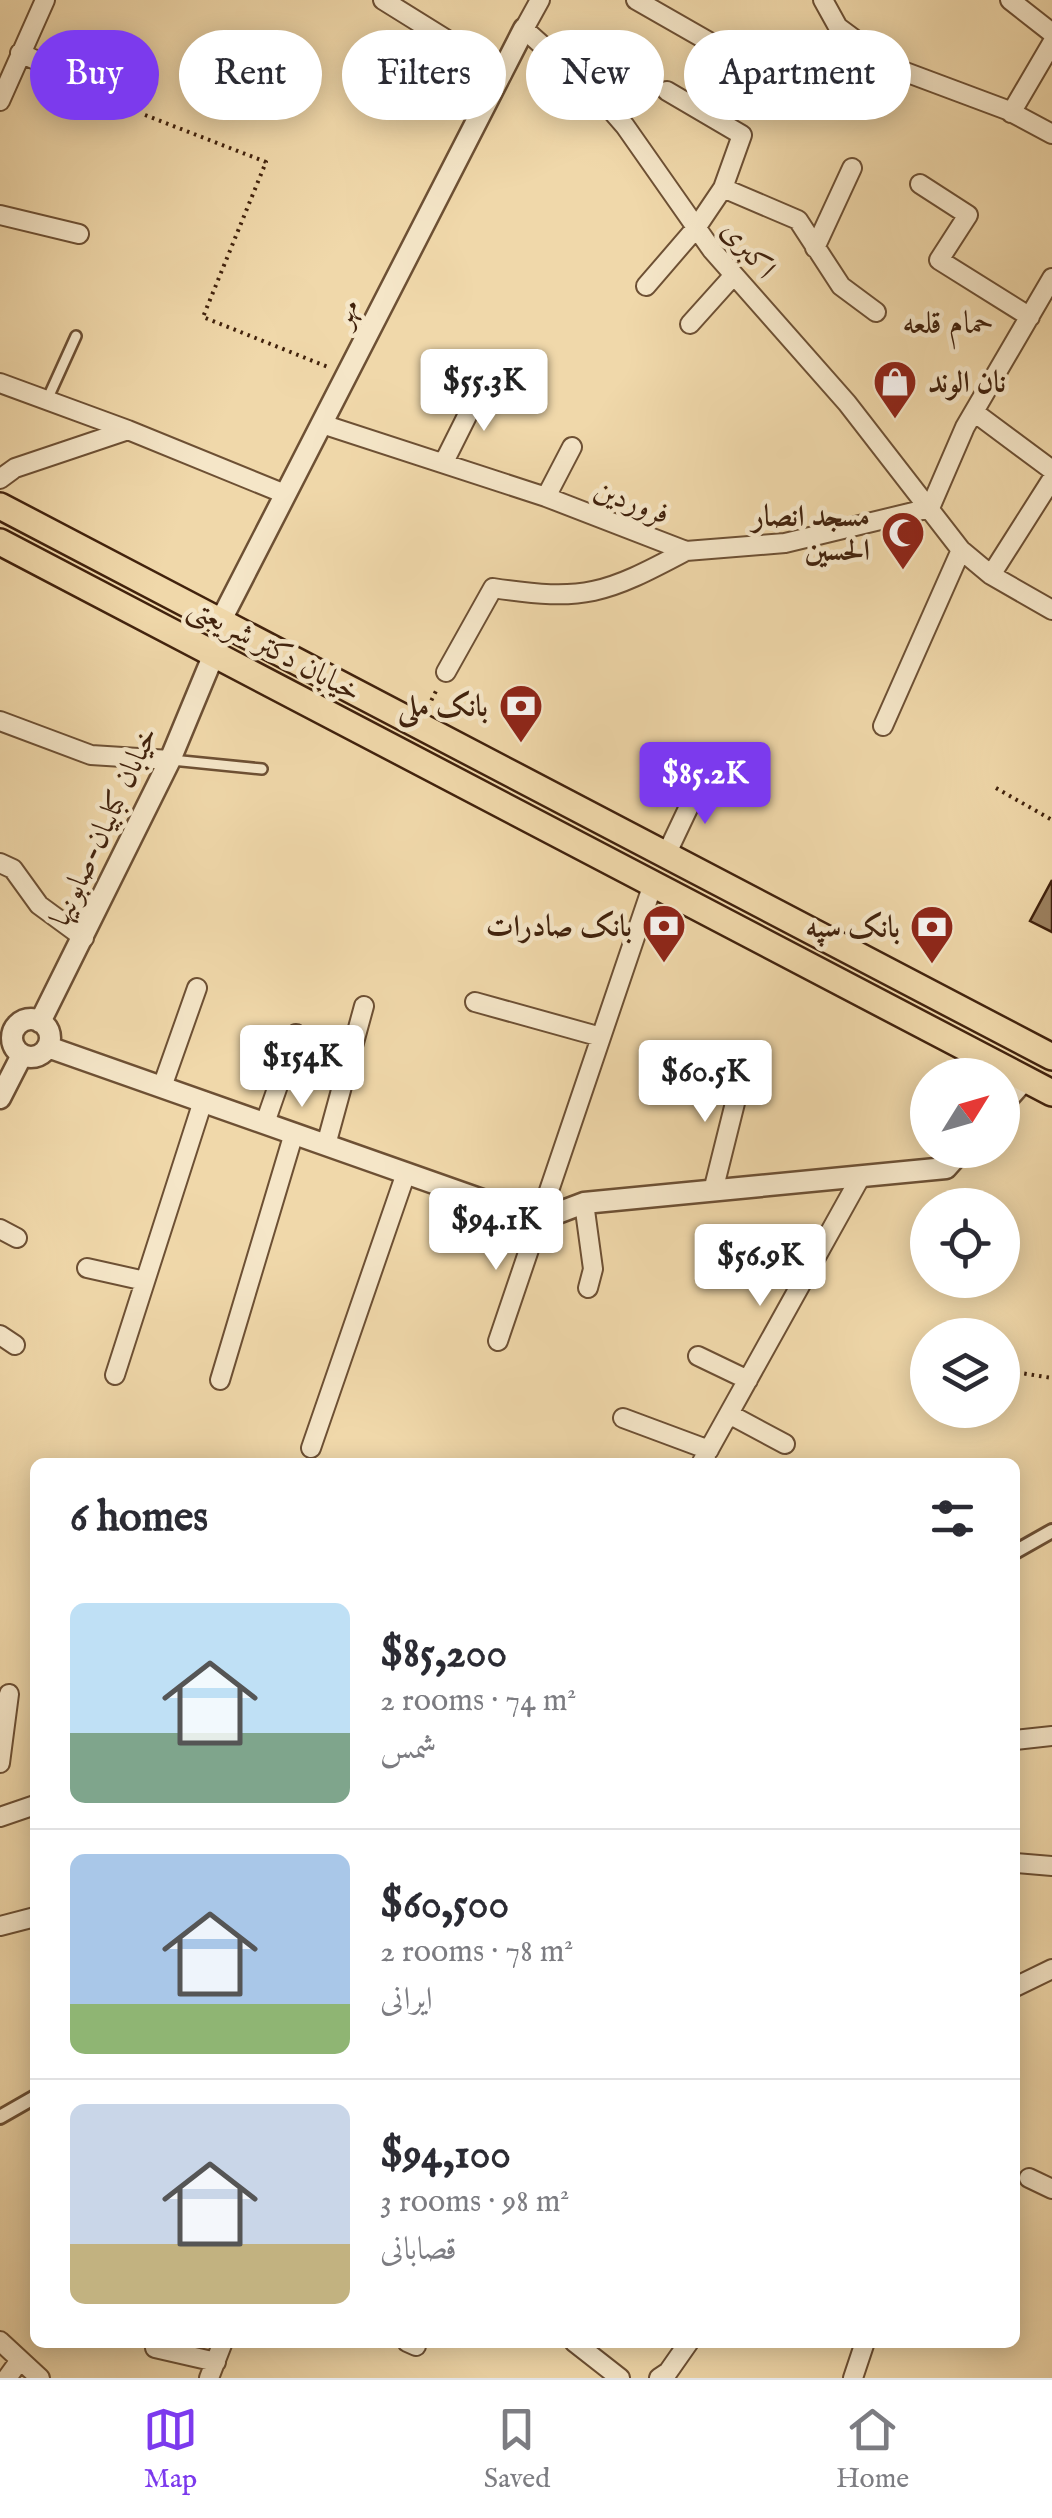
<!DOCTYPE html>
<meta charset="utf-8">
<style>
body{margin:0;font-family:"IM FELL English",Amiri,serif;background:#f7f7f7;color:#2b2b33;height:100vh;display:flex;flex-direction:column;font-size:38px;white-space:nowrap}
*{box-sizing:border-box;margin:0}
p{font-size:32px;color:#7c7c81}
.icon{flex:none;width:55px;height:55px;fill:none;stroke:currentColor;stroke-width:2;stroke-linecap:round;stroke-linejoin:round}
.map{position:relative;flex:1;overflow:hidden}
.side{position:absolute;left:30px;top:1458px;width:990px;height:890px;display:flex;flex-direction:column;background:#fff;border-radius:15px;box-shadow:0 5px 25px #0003}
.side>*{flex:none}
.banner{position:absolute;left:30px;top:30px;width:992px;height:90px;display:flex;gap:20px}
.needle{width:65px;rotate:53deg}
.buttons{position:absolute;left:910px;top:1058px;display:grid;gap:20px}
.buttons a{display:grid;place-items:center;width:110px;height:110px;border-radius:50%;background:#fff;box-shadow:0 5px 25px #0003;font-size:50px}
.price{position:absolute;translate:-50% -85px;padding:0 22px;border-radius:10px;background:#fff;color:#222;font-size:32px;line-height:65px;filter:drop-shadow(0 2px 5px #0008)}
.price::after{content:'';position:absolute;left:50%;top:60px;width:30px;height:22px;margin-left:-15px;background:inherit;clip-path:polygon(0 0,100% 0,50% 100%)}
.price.on{background:#7c3aed;color:#fff}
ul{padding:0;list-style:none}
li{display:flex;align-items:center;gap:30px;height:250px;padding:0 40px}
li+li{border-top:2px solid #e1e1e2}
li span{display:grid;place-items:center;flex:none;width:280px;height:200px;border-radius:15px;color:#555}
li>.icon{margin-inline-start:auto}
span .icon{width:120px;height:120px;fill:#fffc;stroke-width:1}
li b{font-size:42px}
h2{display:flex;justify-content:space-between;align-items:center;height:120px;padding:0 40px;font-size:42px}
.pill{padding:0 35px;border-radius:45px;background:#fff;box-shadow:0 5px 25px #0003;font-size:35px;line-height:90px}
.pill.on{background:#7c3aed;color:#fff}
.tab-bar{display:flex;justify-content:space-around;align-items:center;height:140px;border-top:2px solid #e1e1e2;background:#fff;font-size:28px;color:#7c7c81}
.tab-bar a{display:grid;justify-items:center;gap:5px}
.tab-bar .on{color:#7c3aed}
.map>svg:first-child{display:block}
.building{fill:#9c815f;stroke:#41220d;stroke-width:2.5}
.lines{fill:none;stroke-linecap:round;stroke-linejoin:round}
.service-casing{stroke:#6d5034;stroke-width:14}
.pedestrian-casing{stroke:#6d5034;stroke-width:18}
.minor-casing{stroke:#6d5034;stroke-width:22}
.tertiary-casing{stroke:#6d5034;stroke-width:25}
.primary-casing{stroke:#41220d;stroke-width:30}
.path{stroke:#41220d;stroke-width:4;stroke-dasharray:2.5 5;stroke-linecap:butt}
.service{stroke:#f5e6c8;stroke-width:9}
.pedestrian{stroke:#f5e6c8;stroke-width:12}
.minor{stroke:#f5e6c8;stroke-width:18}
.tertiary{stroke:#f5e6c8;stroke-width:20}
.primary{stroke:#f0d8aa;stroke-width:25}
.labels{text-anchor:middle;stroke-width:9;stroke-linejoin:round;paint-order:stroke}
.street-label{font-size:30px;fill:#41220d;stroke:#f5e6c8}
.poi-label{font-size:30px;font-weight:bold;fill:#41220d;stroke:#f5e6c8;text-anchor:end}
.neighbourhood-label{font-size:32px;fill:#41220d;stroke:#f5e6c8}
</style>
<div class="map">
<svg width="1052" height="2378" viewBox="0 0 1052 2378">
<rect width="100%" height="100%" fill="#f0d8aa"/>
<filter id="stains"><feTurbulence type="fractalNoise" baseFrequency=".002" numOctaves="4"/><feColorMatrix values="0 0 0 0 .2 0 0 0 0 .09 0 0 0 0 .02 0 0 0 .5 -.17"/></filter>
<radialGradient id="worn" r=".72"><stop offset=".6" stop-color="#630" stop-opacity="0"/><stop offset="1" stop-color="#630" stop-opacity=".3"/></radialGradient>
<path class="building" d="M1052,880V932L1030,921Z"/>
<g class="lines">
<defs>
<path id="service" d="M47,400L76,336
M172,760L262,769"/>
<path id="pedestrian" d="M1015,1552L1052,1531
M0,2117L35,2097"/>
<path id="minor" d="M383,0L502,74
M540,0L524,29L599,96L625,126L712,250L847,403L961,550L991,575L1052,610
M636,0L727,52
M823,0L838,27L892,67L1007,110L1052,134
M1010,0L1052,33
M20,53L87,83
M0,101L45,0
M1011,113L1052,43
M920,184L968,215L939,260L1030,317
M723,188L798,220L841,286L876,312
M0,215L79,234
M815,248L852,168
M646,286L696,228L723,188L742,135L667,91
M690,324L734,275
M0,383L128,430L285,494
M974,412L1052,470
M322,424L546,497L686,551L785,543L930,508
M444,462L482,386
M0,479L15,468L128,430
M546,497L572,447
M930,508L965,427L1052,278
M991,575L1052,479
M446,672L493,588C585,602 605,594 686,551
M0,721L91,755L170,760
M883,726L961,550
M666,855L702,779
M0,863L13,869L39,905L84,938
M475,1002L601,1037
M162,1087L197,988
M265,1123L296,1034
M326,1145L364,1006
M713,1191L743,1071
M584,1203L593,1269L588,1288
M0,1229L17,1238
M87,1268L145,1281
M0,1335L15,1345
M498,1341L653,884
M698,1356L748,1380
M115,1375L203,1101
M220,1380L294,1133
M729,1414L785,1444
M623,1418L709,1450
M311,1448L406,1173
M702,1462L860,1178
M1015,1740L1052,1736
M0,1763L9,1694
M0,1817L35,1805
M1015,1863L1052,1866
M0,1926L35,1917
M1015,1987L1052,1969
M1029,2178L1052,2189
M0,2341L40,2378
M407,2342L416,2346
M574,2342L620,2378
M155,2348L216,2362
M7,2378L20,2360
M209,2378L223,2342
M659,2378L668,2372L689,2342
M853,2378L865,2342"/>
<path id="tertiary" d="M220,622L524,29
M12 1038a19 19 0 1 1 38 0a19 19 0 1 1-38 0Z
M40,1022L170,760L214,654
M48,1047L539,1220L584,1203L946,1168L962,1150
M0,1098L22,1055
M1002,1105L1025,1079"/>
<path id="primary" d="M0,506L1052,1057
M0,542L1052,1093"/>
</defs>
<use href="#service" class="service-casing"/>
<use href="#pedestrian" class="pedestrian-casing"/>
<use href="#minor" class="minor-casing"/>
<use href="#tertiary" class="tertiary-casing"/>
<use href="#primary" class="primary-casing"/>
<path class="path" d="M145,115L266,162L203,317L328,367
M428,707L437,689
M996,788L1052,820
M1002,1370L1052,1378"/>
<use href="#service" class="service"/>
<use href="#pedestrian" class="pedestrian"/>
<use href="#minor" class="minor"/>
<use href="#tertiary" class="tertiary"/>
<use href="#primary" class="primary"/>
</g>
<defs>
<symbol id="shop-pin" viewBox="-11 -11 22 30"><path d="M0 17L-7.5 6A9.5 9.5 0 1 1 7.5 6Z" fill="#8f2418" stroke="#f5e6c8"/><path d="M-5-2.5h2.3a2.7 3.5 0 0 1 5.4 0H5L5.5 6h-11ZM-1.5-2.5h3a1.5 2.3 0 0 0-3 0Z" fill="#fff"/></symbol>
<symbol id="mosque-pin" viewBox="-11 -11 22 30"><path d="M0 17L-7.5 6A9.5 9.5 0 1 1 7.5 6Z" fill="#8f2418" stroke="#f5e6c8"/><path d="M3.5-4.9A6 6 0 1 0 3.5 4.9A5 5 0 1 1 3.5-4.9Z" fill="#fff"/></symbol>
<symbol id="bank-pin" viewBox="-11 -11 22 30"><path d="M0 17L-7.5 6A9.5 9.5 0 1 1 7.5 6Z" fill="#8f2418" stroke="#f5e6c8"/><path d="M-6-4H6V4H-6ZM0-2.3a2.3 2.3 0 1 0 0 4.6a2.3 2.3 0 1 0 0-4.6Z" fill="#fff"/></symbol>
</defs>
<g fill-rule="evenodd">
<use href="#shop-pin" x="870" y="357" width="50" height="68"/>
<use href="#mosque-pin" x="878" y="508" width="50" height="68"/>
<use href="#bank-pin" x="496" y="681" width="50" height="68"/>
<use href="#bank-pin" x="639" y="901" width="50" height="68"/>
<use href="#bank-pin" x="907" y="902" width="50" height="68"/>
</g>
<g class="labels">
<g class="street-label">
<text transform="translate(749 249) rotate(50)" y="10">اکبری</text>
<text transform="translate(345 312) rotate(-63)" y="10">مهر</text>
<text transform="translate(632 501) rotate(21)" y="10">فروردین</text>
<text transform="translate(275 649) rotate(28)" y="10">خیابان دکتر شریعتی</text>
<text transform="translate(103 826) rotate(-65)" y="10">خیابان کبابیان-صابونیها</text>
</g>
<g class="poi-label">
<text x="928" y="392" text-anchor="start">نان الوند</text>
<text x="870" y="526">مسجد انصار<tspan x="870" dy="34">الحسین</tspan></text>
<text x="488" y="716">بانک ملی</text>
<text x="632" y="936">بانک صادرات</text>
<text x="900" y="937">بانک سپه</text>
</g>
<g class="neighbourhood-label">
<text x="948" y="333">حمام قلعه</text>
</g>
</g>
<rect width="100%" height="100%" filter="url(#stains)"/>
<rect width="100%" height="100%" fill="url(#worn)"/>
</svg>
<div class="buttons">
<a><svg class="needle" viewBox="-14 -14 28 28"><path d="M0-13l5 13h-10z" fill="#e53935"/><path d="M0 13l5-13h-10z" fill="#7c7c81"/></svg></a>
<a><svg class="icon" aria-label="locate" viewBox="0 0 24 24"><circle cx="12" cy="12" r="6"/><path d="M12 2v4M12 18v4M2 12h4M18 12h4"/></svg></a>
<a><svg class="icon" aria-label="layers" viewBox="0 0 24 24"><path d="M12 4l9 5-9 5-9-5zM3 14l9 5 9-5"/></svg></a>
</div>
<b class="price" style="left:484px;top:434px">$55.3K</b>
<b class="price on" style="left:705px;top:827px">$85.2K</b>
<b class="price" style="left:302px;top:1110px">$154K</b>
<b class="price" style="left:705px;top:1125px">$60.5K</b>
<b class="price" style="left:496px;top:1273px">$94.1K</b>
<b class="price" style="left:760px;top:1309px">$56.9K</b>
<div class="banner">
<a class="pill on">Buy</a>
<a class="pill">Rent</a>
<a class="pill">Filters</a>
<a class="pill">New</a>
<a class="pill">Apartment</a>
</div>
<section class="side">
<h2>6 homes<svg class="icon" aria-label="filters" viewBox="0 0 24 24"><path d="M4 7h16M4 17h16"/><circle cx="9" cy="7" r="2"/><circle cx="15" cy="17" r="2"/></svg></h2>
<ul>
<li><span style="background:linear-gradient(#bfe0f5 65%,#7fa58c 0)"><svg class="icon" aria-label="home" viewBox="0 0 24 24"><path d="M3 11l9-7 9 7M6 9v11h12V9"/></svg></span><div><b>$85,200</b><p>2 rooms · 74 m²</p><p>شمس</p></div></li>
<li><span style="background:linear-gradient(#a9c7e8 75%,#8fb573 0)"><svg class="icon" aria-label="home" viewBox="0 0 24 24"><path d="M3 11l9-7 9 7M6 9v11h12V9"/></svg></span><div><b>$60,500</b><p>2 rooms · 78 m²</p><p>ایرانی</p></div></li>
<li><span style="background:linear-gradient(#c9d6e8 70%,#c2b280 0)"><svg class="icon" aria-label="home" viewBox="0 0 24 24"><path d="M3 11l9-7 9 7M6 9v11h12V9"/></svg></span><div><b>$94,100</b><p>3 rooms · 98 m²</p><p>قصابانی</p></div></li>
</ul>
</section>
</div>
<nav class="tab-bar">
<a class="on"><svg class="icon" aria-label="map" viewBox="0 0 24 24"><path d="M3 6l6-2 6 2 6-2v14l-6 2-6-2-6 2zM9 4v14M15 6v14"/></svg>Map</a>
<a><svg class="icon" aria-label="saved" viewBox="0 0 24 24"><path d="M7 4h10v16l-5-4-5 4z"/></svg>Saved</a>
<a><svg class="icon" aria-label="home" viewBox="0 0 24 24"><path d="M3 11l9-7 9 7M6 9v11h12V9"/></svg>Home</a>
</nav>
